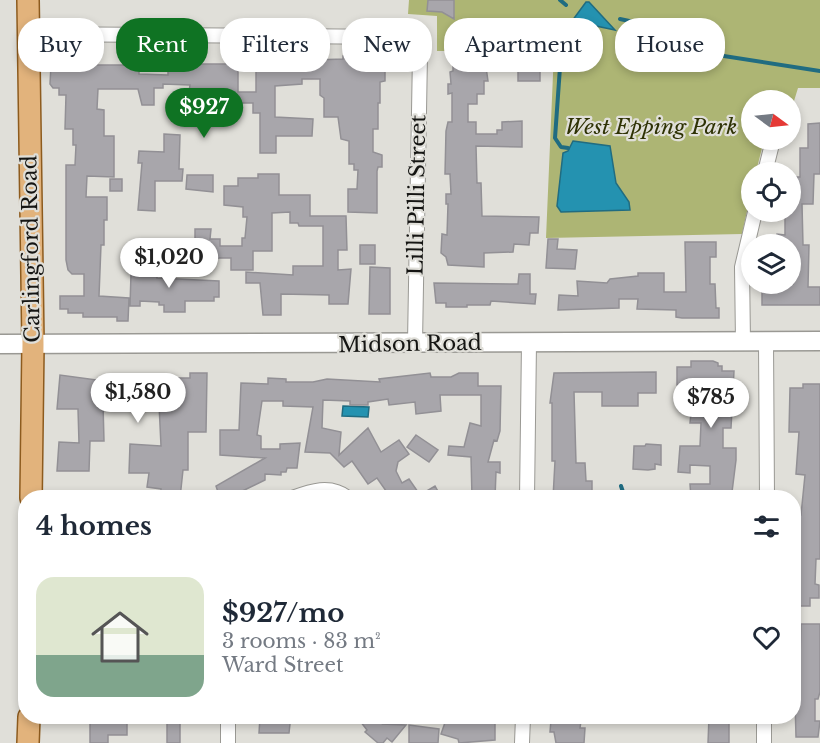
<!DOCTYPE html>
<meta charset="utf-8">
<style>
body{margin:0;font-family:"Libre Baskerville",serif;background:#f6f6f7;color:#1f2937;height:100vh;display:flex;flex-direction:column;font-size:22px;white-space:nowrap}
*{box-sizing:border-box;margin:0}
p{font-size:20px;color:#747a83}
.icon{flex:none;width:33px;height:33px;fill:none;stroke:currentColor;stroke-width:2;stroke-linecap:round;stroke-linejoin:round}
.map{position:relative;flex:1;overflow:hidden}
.panel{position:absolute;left:18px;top:490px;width:783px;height:234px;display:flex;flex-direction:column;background:#fff;border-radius:24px;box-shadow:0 3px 9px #0003}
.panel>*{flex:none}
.hud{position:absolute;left:18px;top:18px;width:784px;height:54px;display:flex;gap:12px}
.needle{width:39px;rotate:105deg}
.buttons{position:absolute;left:741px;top:90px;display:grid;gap:12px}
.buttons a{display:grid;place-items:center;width:60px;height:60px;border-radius:50%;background:#fff;box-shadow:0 3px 9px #0003;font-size:30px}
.price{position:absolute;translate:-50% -51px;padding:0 14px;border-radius:21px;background:#fff;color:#222;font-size:20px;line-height:39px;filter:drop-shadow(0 2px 3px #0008)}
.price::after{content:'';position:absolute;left:50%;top:36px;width:18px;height:14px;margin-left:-9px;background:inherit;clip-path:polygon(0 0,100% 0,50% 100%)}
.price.on{background:#0f7323;color:#fff}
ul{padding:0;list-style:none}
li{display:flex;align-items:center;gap:18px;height:150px;padding:0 18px}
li+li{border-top:2px solid #e0e1e3}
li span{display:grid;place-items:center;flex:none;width:168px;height:120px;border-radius:18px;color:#555}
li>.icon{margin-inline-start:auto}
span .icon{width:72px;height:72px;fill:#fffc;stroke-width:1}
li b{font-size:26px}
h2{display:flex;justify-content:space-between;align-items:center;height:72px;padding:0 18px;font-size:26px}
.pill{padding:0 21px;border-radius:24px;background:#fff;box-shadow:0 3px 9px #0003;font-size:21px;line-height:54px}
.pill.on{background:#0f7323;color:#fff}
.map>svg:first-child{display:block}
.green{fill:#adb574}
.water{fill:#2492b0;stroke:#206c81;stroke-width:1.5}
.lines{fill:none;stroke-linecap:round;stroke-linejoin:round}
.stream{stroke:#206c81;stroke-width:4}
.building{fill:#a8a6ab;stroke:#929095;stroke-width:1.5}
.street-casing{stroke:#9a9994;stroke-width:16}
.secondary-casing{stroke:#9a9994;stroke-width:21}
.primary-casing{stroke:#8d5b1e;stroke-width:24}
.street{stroke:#fff;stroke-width:14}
.secondary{stroke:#fff;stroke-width:18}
.primary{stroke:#e2b37c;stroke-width:21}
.labels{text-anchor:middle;stroke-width:4.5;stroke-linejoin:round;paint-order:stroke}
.park-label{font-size:21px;font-style:italic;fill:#2e3204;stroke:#e0dfd9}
.street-label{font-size:21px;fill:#151513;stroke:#e0dfd9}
</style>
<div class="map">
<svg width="820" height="743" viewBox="0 0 820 743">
<rect width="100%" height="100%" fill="#e0dfd9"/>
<path class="green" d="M409,0H820V88H798L794,101L752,100V140H764L756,172H752L751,193L742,234L546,238L554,51H437V16L408,14Z"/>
<path class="water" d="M586,2H589L615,30L572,21Z
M573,141L610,146L616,183L629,202L630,210L561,212L557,206L563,153L568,151Z
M343,406L369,407L368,417L342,416Z"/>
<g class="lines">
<path class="stream" d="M560,0L566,5
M620,19L652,26L686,47L711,54L820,71
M561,53L555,138L561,147L568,148
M621,486L625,498"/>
</g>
<path class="building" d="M428,0H454V19L442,12L427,11Z
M518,54H537V71H540V81H518Z
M385,55V81L380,82V103H378V129H373V152L382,155V167H378L377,171V213L348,212V189H357L358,170H354V164H349V141L341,139L338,117H324V98L320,95V79H302V84L275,86V117L313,119L312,136H276V153H260V113H253V103H224V98L217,99V94L212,92H189L190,85L163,84V88H154V105H142L138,89H98L97,109L104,110V136H114V177L87,176L86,197H107V220H104V245H101L99,296L129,298L128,321H117V317H83V313H68V309H60V296H84V274H72L68,270L66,260V165H75L76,145H73V129H65L66,95H59V88H53L50,84L51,65H139V74L168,75V64H234V69H238V92H256V69H266V65H284V61L343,59V56Z
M479,57L485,60L488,81H484V94H477V104H468V122H476V134H497V130H502V122L522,121V147L476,146L477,183H481L482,216L539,217L538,233H530L529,245L514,244L513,252L484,253V267L448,265L446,257L441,253L442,234L447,235L448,204H446V194H451L450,174H445L446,131L448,122H452V93L448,94V84H451L450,72L453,71V58Z
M820,123V174H814L813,204H802L803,245H809L808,287H820V305H762V284H793L790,244H776L777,234L785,235V212H790L792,207V177H800V148H808V124Z
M164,134L180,135L179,169H183L182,181H155V211L138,210L142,163H138L139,151L164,152Z
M258,174H279V195H310V216H346L347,250H338V270L351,269L348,304H329V295L281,294V315H263L260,283H246V272L293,275V266H323V226H299L298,223H290V212L272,213V251H253V270H231V258H205V261H195V229H211L210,239H220V246H242V238H245L247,217H243V207L224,205V186H238V178H258Z
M187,175H213V192L186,189Z
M110,179H122V191H110Z
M548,239H558L557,249L577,250L575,269L546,268Z
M685,242H716V257H710V284H715L716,308H719V318H682L676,317V310L637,309L638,299H619V308L558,310L559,295L578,296L577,281L607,283L610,279L638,276V273H664V292H686Z
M360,245H375V264H360Z
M147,250H157V278L219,281V297H214V301H185V312H164V305H159V302L140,301V306H130L131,274H148Z
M370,267L390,268V314H369Z
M519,274H530V294H536L535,304L491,301L490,305H467V307H446V303H436L434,283L518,284Z
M691,361H713L718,363V366H722V371H734L731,428H723V448H736V460L732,492H724V498H691L690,484H710V466L690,465V473L678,472L680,446H700L701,423H690L691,413H706L707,384L677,385V367H691Z
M656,372V393H638V406H602V392H574L576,463H585L586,481H592V491H586V498H553L555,461H552V403H550L554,373Z
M190,373H207L206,432H188V470H183L180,498H160L161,489L147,487L149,473H129L130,444L161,446L159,404H103L104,441H90L89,471H57L59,442L79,443L78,409H57L60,375L104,381H160V378H190Z
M430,373L431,377H451L459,373H478V386H501L500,431L497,441L494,440L488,462H500V473L496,472L495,498H472L471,457L448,455L449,446L464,447L470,423L481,426V395H440L441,411L416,414L415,402L389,405L388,399L368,402V405H350V401L323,400L322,428L341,432L339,455L368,428L381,452L399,440L409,454L398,462L396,471L402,483L409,479L420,495L435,486L440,495L435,498H391L377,478L368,484L352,461L344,467L330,453L305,452L313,407L283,406V401H262L257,435L261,436V449H280V444L300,443L297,468H287L286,472H281V475L265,474V480L228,498H220L216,486L265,458L220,455V430H239L241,383L268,384V378L286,379V382H313L327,379L380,382L379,379Z
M803,384H820V559H816L815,584L819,585V598H810V606H795L796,596H794V587H798L799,541H794V526H798V515H801L805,475L796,474L799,432H789L790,388H803Z
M416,435L438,450L429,462L407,447Z
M646,444L661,445V465L655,464V469L648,470L633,469L634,446H645Z
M801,624H820V692L818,699H815V721H820L818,737H796L794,664L800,659Z
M90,717H123V720H127V735H108V743H90Z
M167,717H180V743H167Z
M260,717H286L290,724L289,733H259Z
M357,717H390L383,724L406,725L392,742L387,738L383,743H378L365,732L367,730Z
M447,717L466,722L495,720V740L459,743L458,739L441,734Z
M561,717H575V721H581L580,728H585L584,743H556L554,732H550L551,720L561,721Z
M709,717H729V743H708Z
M409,725L439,729L438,743H409Z"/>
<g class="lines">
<defs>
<path id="street" d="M29,34L398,37L415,42L420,54L415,343
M765,172L773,140
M743,342L742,267L755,212
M766,342L767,498
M292,498C311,491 330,484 348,498
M527,498L529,343
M228,743V717
M522,743L523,717
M764,743V717"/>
<path id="secondary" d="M0,344L820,341"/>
<path id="primary" d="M28,0L33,344L31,498
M28,743L29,717"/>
</defs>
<use href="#street" class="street-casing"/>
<use href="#secondary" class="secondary-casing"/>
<use href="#primary" class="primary-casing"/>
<use href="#street" class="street"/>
<use href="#secondary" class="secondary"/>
<use href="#primary" class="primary"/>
</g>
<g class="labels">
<g class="park-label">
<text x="651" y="134">West Epping Park</text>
</g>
<g class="street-label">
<text transform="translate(417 195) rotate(-89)" y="7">Lilli Pilli Street</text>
<text transform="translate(31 249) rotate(-91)" y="7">Carlingford Road</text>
<text transform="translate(410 344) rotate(-1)" y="7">Midson Road</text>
</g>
</g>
</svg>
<div class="buttons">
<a><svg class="needle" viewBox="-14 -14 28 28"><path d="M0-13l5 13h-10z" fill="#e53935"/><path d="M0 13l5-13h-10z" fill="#747a83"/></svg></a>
<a><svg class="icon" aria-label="locate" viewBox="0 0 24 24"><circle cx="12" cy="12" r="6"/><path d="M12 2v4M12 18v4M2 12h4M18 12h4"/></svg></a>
<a><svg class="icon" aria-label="layers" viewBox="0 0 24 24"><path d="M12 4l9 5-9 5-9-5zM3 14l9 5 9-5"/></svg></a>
</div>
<b class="price on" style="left:204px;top:139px">$927</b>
<b class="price" style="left:169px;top:289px">$1,020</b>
<b class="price" style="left:138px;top:424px">$1,580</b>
<b class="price" style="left:711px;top:429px">$785</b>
<div class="hud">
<a class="pill">Buy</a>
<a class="pill on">Rent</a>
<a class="pill">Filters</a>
<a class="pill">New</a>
<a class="pill">Apartment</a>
<a class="pill">House</a>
</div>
<section class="panel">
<h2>4 homes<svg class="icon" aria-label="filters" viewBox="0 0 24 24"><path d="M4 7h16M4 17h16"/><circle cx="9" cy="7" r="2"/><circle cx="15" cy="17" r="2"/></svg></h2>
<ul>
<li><span style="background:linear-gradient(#dfe7d0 65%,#7fa58c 0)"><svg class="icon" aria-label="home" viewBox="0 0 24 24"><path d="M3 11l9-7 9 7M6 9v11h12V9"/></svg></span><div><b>$927/mo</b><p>3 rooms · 83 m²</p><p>Ward Street</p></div><svg class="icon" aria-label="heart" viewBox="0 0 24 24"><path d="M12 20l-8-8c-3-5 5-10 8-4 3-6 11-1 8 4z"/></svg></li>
</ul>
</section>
</div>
